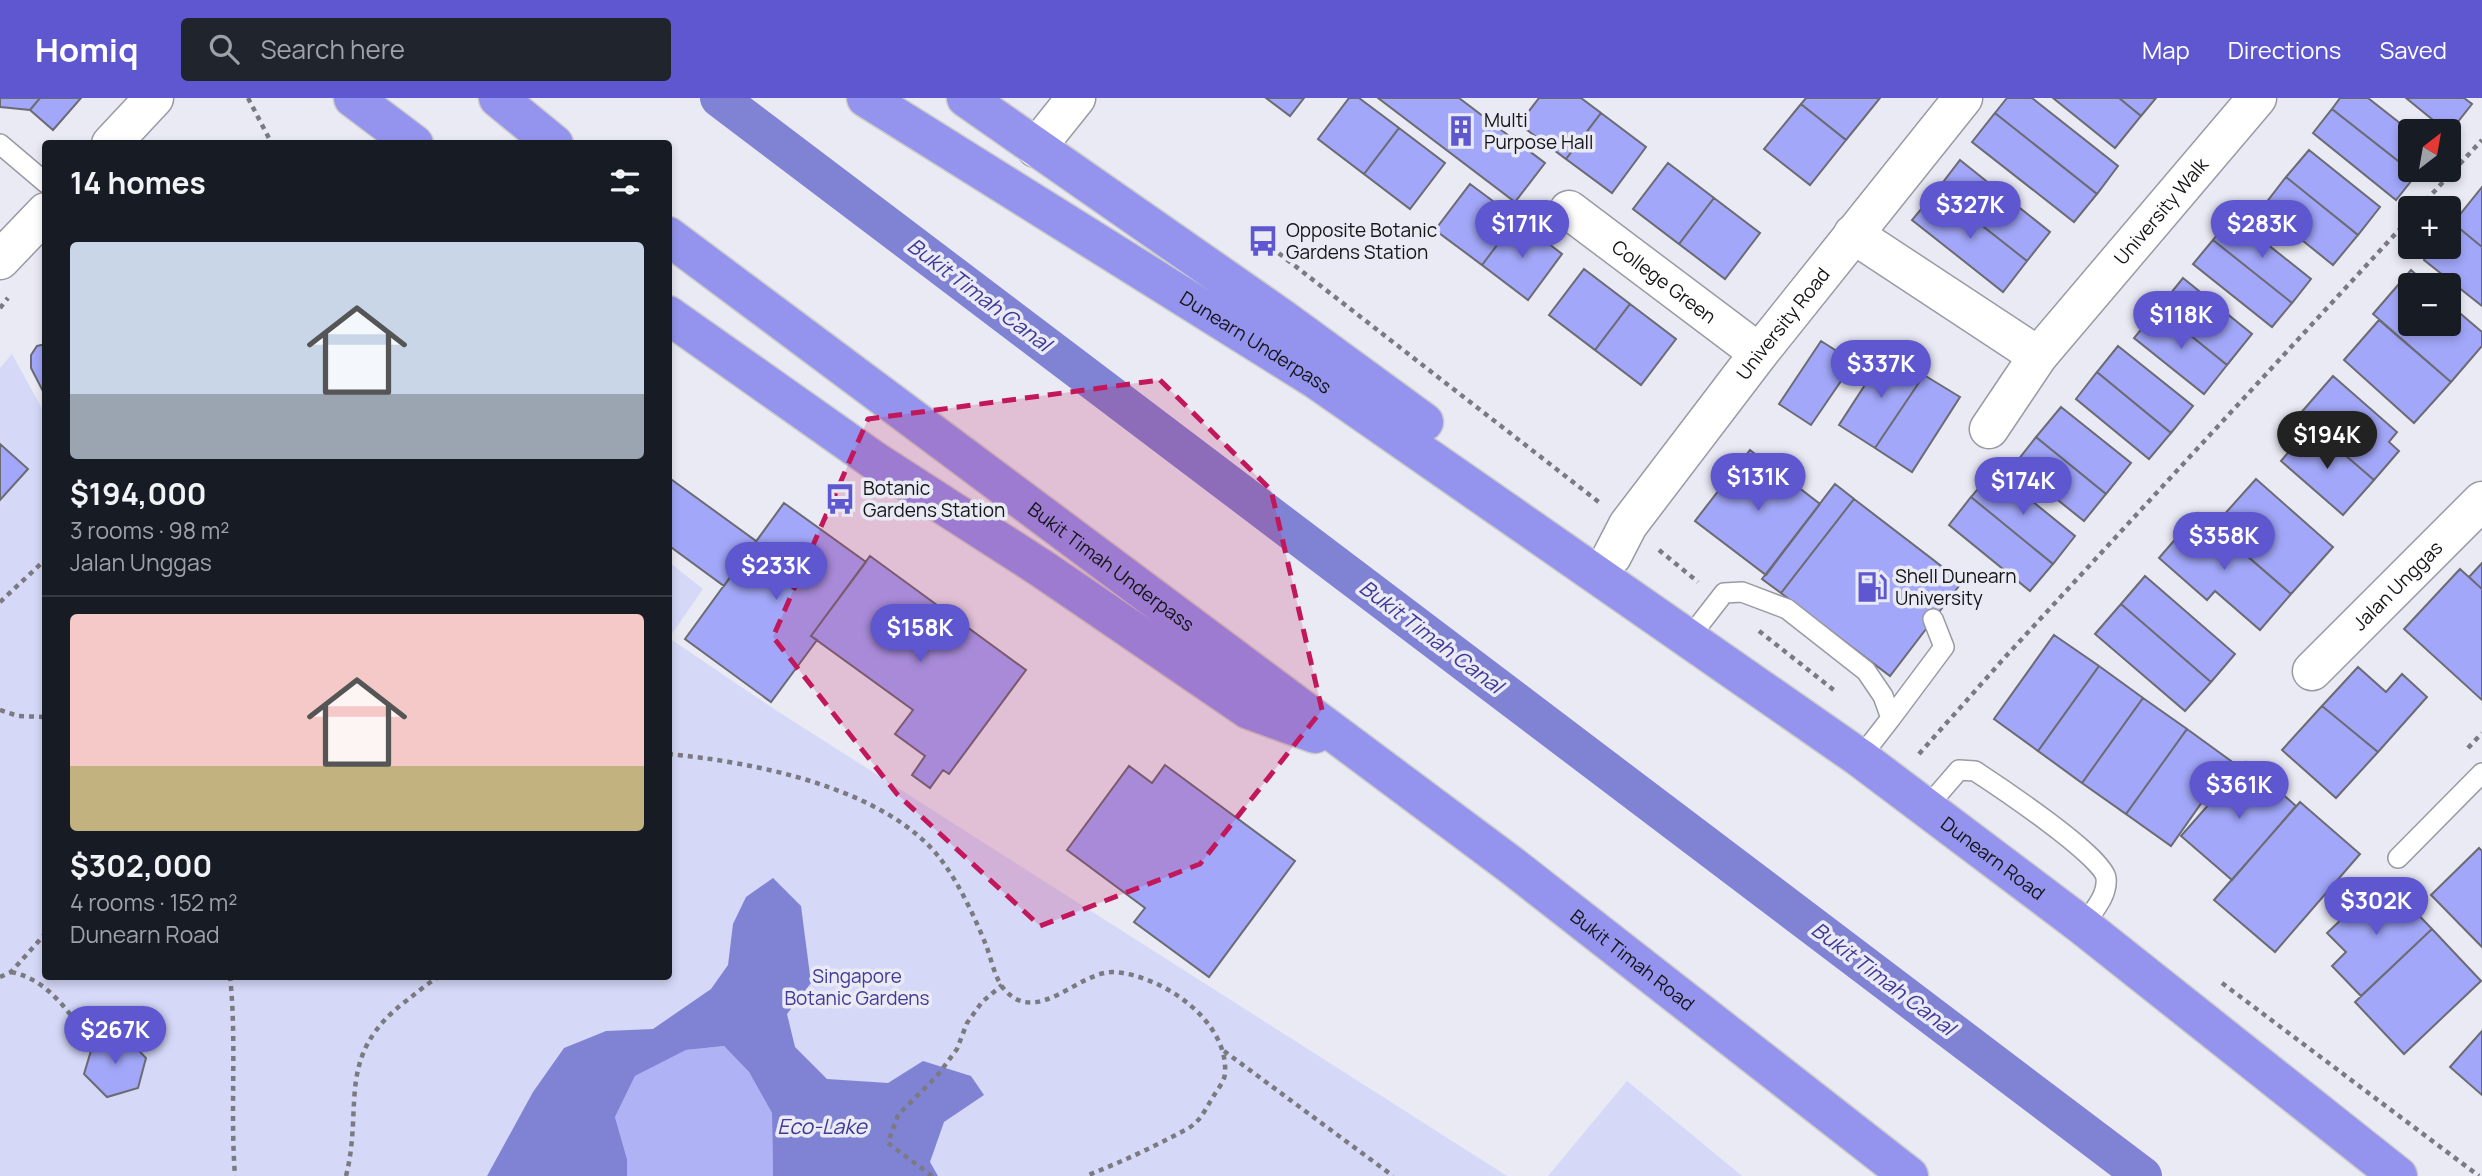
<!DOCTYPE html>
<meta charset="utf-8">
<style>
body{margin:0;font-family:Manrope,sans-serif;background:#20242c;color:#f1f3f6;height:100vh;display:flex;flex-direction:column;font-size:26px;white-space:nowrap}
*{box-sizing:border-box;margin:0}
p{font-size:23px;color:#9ea1a6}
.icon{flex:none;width:38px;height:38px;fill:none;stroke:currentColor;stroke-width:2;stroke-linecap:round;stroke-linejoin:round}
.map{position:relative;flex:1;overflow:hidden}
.side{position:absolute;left:42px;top:42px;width:630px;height:840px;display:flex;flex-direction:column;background:#171b24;border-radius:7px;box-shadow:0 4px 10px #0003}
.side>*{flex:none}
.needle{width:46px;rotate:31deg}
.tools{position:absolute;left:2398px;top:21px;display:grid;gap:14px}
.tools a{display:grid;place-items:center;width:63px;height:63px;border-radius:7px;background:#171b24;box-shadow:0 4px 10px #0003;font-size:35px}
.price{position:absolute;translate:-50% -60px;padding:0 16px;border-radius:24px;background:#5e57d0;color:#fff;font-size:23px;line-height:46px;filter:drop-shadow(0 2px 4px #0008)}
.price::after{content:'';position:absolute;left:50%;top:42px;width:21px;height:16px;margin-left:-10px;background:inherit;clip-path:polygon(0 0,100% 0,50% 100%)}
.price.current{background:#222;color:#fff}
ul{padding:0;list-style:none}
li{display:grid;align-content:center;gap:14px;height:371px;padding:0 28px}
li+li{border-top:2px solid #363941}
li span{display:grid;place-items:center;height:217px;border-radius:7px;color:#555}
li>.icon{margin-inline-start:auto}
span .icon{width:126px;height:126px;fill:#fffc;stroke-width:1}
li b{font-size:30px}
h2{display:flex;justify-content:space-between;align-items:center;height:84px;padding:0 28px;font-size:30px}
header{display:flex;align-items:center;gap:42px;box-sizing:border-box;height:98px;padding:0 35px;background:#5e57d0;color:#fff}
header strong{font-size:33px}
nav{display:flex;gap:38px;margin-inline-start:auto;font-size:24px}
.search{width:490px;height:63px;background:#20242c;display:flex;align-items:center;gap:18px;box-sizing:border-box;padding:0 24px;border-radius:7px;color:#9ea1a6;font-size:26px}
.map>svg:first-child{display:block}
.green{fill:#d5d8f7}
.forest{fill:#afb3f6}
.water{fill:#8083d3}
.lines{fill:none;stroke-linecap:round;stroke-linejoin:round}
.canal{stroke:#8083d3;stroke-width:38}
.building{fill:#a2a7f9;stroke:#6a6b73;stroke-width:2}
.service-casing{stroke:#999aa3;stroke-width:22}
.minor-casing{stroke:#999aa3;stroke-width:41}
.trunk-casing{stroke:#ccc;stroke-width:41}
.path{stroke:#7a7a80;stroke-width:4.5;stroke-dasharray:5 5;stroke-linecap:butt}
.service{stroke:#fff;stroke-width:19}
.minor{stroke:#fff;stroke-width:38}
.trunk{stroke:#9494ee;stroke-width:38}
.marked{fill:#c2185b;fill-opacity:0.2;stroke:#c2185b;stroke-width:5;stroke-dasharray:14 9;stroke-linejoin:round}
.labels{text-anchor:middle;stroke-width:7;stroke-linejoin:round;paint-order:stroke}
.poi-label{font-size:19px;fill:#151518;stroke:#e9eaf4;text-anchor:start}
.street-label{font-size:19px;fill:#151518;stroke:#e9eaf4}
.park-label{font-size:19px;fill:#413a98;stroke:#e9eaf4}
.water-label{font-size:21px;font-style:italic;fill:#3f3896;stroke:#e9eaf4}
</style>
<header>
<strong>Homiq</strong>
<div class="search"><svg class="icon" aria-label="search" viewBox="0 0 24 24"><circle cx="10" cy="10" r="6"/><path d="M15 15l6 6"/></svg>Search here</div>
<nav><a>Map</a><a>Directions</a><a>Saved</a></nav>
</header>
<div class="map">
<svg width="2482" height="1078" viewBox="0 0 2482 1078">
<rect width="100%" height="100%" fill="#e9eaf4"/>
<path class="green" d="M12,256L45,316L46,878H668L669,464L703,491L669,540L774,611L1507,1078H0V270Z
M1627,983L1742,1078H1548Z"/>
<path class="forest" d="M724,948L749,974L772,1015L773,1078H627V1061L615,1019L635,978L686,952Z"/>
<path class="water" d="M773,780L801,808L811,885L787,916L795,949L827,981L888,985L923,963L971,978L984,997L944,1024L930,1064L938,1078H773L772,1015L749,974L724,948L686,952L635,978L615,1019L627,1061V1078H487L533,994L564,950L606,933L653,931L711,891L728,867L733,826L746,799Z"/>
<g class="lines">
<path class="canal" d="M719,0L2143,1078"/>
</g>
<path class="building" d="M0,0H81L53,32L30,12L0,9Z
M0,0H40L30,12L0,9Z
M40,0H81L53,32L30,12Z
M1266,0H1304L1290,18Z
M1349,0H1359L1399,30L1364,76L1318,41Z
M1378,0H1459L1545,65L1515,104Z
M1539,0H1581L1601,15L1566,61L1519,26Z
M1806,0H1880L1846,42L1801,6Z
M2007,0H2032L2118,68L2097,96L1995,15Z
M2053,0H2119L2141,18L2115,50Z
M2119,0H2156L2141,18Z
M2340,0H2368L2410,33V72H2420L2416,77L2332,11Z
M2406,0H2464L2472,6L2449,35Z
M1801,6L1846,42L1810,87L1764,51Z
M2332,11L2416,77L2396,102L2313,35Z
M1601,15L1646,49L1612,95L1566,61Z
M1995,15L2097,96L2074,124L1972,44Z
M1399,30L1445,65L1410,111L1364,76Z
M2309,52L2380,109L2358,137L2286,79Z
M1960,62L2050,134L2027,163L1937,92Z
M1668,65L1714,100L1679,146L1633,111Z
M2286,79L2358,137L2333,167L2262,110Z
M1470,86L1517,121L1482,167L1435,132Z
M2482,89V149L2453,125Z
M1937,92L2027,163L2003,194L1912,122Z
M1714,100L1760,135L1725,181L1679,146Z
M2232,118L2311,181L2292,205L2213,142Z
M1517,121L1562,156L1528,202L1482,167Z
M2453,125L2482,149V208L2424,162L2434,149H2448V131Z
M2213,142L2292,205L2272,229L2193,166Z
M1584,171L1630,206L1595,252L1549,217Z
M2411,172L2428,187H2410V226H2448V205L2482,234V248L2451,284L2373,216Z
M2183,180L2252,236L2227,267L2158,211Z
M1630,206L1676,241L1641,287L1595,252Z
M2158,211L2227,267L2204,296L2134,240Z
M2379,222L2451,284L2414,325L2344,262Z
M1821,243L1854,264L1811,327L1779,306Z
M46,246V299L31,270V257L37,248Z
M2118,248L2193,308L2171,335L2097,274Z
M1887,253L1924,277L1875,350L1839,327Z
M2097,274L2171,335L2149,361L2076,301Z
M1924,277L1960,299L1912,374L1875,350Z
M2333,278L2397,334L2389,344L2399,353L2374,382L2299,317Z
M2061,309L2131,365L2106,396L2036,339Z
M2311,328L2374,382L2343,417L2281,363Z
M2036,339L2106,396L2084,423L2014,367Z
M0,346L28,371L0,402Z
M1750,352L1820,406L1766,477L1695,423Z
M1994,372L2075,438L2053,466L1971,399Z
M668,379L756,443L724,488L668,447Z
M2256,381L2333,449L2291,496L2213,429Z
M1835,386L1854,401L1781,495L1762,481Z
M1971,399L2053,466L2030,493L1949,427Z
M1854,401L1962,484L1890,578L1781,495Z
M784,405L866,464L811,538L817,542L771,604L685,541Z
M2198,415L2291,496L2260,532L2215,493L2207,502L2159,460Z
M870,458L1026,572L949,676L943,672L930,690L912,677L925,658L895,636L913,612L811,538Z
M2482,465V491L2469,479Z
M2460,471L2482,491V602L2404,531Z
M2145,478L2235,556L2211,584L2121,506Z
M2121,506L2211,584L2185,613L2095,536Z
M2054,537L2099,568L2038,653L1994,621Z
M2099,568L2143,600L2082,685L2038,653Z
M2358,569L2386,594L2402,576L2427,599L2378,654L2322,608Z
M2143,600L2187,631L2126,716L2082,685Z
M2322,608L2378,654L2336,700L2282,652Z
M2187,631L2231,663L2171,748L2126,716Z
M2246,664L2296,708L2232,782L2181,738Z
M1165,667L1295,763L1209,879L1134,824L1145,810L1067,752L1129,668L1152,685Z
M2300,704L2360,756L2275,854L2214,802Z
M2479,750L2482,753V849L2431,797Z
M2384,781L2432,831L2361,898L2332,868L2346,854L2327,835Z
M2432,831L2481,883L2404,956L2355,904Z
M2482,933V997L2450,969Z
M124,937L146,960L138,990L107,999L84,976L93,946Z"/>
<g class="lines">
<defs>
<path id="service" d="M0,46L46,85
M1689,540L1724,495L1742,494L1787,511L1866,573L1883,598L1891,620L1860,660
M1891,620L1944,549L1933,521
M1927,709L1959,672L1975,673C1998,688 2103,758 2106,780C2108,798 2093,813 2083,828
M2398,760L2482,675"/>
<g id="minor">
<path d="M111,46L154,0"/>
<path d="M1036,50L1076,0"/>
<path id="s1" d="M1569,112L1759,255"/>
<path d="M1853,136L2038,258"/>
<path d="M0,162L46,114"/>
<path id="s2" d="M1989,331L2038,258L2257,0"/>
<path id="s3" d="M1612,458L1628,427L1759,255L1963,0"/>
<path id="s4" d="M2312,573L2482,403"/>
</g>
<g id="trunk">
<path d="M353,0L414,46"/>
<path d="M498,0L554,46"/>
<path id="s5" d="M866,0L1315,281L1860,660L2083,828L2398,1078"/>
<path d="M966,0L1283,221L1424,324"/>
<path id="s6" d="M668,138L1511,767L1909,1078"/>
<path d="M668,217L875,363L1044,472L1249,612L1315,636"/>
</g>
</defs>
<use href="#service" class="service-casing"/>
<use href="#minor" class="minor-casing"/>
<use href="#trunk" class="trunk-casing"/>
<path class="path" d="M248,0L272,46
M2419,110L2482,42
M1263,143L1600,405
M0,210L8,200
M1659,452L1698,484
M0,504L46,461
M1759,533L1835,593
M0,612L18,618L46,619
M2468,650L2482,635
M668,656C754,664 888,690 942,763C960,787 975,820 986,847C991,860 995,881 1004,891C1037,930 1079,872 1115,874C1163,878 1229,923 1225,976C1224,984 1217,992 1213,999C1205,1012 1200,1024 1187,1031C1154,1049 1121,1064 1086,1078
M1919,656L2007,557L2410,120
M11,874C50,882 69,916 93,946
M230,878C237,945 230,1011 235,1078
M0,879L11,874L46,835
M2222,885L2479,1078
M1224,953L1393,1078
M346,1078C364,1007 334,958 406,903C417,895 428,884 441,878
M932,1078L888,1045L898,1017L937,978L957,951L967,925L982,904L1002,887"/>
<use href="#service" class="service"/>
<use href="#minor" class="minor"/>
<use href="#trunk" class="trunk"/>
</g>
<path class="marked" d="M1160,282L1271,392L1322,612L1200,766L1040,828L897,696L773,539L868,321Z"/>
<defs>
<symbol id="building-bare" viewBox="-9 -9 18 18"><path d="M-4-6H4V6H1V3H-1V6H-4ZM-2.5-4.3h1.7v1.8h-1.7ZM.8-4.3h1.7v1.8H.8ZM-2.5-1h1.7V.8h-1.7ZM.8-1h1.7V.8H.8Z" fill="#5e57d0" stroke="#e9eaf4" stroke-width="2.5" paint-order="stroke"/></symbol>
<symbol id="bus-bare" viewBox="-9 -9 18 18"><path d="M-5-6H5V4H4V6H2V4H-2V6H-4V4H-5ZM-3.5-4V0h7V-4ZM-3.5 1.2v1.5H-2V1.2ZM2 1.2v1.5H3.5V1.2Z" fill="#5e57d0" stroke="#e9eaf4" stroke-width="2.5" paint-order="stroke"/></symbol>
<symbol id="fuel-bare" viewBox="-9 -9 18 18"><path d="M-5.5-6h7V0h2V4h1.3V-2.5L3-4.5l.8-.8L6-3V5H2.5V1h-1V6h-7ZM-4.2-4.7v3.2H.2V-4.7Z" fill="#5e57d0" stroke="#e9eaf4" stroke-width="2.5" paint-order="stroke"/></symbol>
</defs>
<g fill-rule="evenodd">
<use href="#building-bare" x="1439" y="11" width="44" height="44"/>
<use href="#bus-bare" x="1241" y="121" width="44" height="44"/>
<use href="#bus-bare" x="818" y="379" width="44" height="44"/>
<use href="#fuel-bare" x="1850" y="467" width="44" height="44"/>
</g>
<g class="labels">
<g class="poi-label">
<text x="1484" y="29">Multi<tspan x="1484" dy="22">Purpose Hall</tspan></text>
<text x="1286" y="139">Opposite Botanic<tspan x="1286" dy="22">Gardens Station</tspan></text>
<text x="863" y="397">Botanic<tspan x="863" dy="22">Gardens Station</tspan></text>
<text x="1895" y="485">Shell Dunearn<tspan x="1895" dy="22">University</tspan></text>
</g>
<g class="street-label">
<text dy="7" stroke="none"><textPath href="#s2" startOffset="278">University Walk</textPath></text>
<text dy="7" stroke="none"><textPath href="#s1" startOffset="119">College Green</textPath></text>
<text dy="7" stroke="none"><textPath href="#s3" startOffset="289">University Road</textPath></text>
<text dy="7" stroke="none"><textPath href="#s5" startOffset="460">Dunearn Underpass</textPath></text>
<text dy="7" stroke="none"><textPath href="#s6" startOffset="553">Bukit Timah Underpass</textPath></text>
<text dy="7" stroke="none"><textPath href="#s4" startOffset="121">Jalan Unggas</textPath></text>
<text dy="7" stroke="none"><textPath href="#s5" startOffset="1360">Dunearn Road</textPath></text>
<text dy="7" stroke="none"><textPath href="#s6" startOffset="1206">Bukit Timah Road</textPath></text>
</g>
<g class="park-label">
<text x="857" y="885">Singapore<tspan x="857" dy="22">Botanic Gardens</tspan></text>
</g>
<g class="water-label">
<text transform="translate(979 197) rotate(37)" y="7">Bukit Timah Canal</text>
<text transform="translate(1431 539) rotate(37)" y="7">Bukit Timah Canal</text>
<text transform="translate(1883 881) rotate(37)" y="7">Bukit Timah Canal</text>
<text x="822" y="1036">Eco-Lake</text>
</g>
</g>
</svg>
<div class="tools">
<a><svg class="needle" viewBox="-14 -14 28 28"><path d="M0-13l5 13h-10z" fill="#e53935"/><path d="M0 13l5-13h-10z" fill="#9ea1a6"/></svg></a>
<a>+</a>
<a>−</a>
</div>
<b class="price" style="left:1970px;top:143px">$327K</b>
<b class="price" style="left:1522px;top:162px">$171K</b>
<b class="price" style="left:2262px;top:162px">$283K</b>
<b class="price" style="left:2181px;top:253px">$118K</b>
<b class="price" style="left:1881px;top:302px">$337K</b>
<b class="price current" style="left:2327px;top:373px">$194K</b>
<b class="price" style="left:1758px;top:415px">$131K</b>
<b class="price" style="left:2023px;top:419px">$174K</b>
<b class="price" style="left:2224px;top:474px">$358K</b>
<b class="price" style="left:776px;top:504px">$233K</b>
<b class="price" style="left:920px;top:566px">$158K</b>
<b class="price" style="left:2239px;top:723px">$361K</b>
<b class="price" style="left:2376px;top:839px">$302K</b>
<b class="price" style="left:115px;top:968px">$267K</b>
<section class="side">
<h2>14 homes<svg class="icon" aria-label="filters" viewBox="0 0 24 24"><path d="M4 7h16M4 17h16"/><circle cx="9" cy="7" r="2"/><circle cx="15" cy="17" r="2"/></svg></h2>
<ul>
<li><span style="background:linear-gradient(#c9d6e8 70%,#9aa5b1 0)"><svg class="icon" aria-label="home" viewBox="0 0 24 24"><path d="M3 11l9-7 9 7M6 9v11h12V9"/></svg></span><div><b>$194,000</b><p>3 rooms · 98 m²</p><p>Jalan Unggas</p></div></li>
<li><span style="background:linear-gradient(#f6c9c9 70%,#c2b280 0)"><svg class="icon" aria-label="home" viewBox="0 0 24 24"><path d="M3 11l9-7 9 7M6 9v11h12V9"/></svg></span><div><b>$302,000</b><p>4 rooms · 152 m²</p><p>Dunearn Road</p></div></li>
</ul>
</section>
</div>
